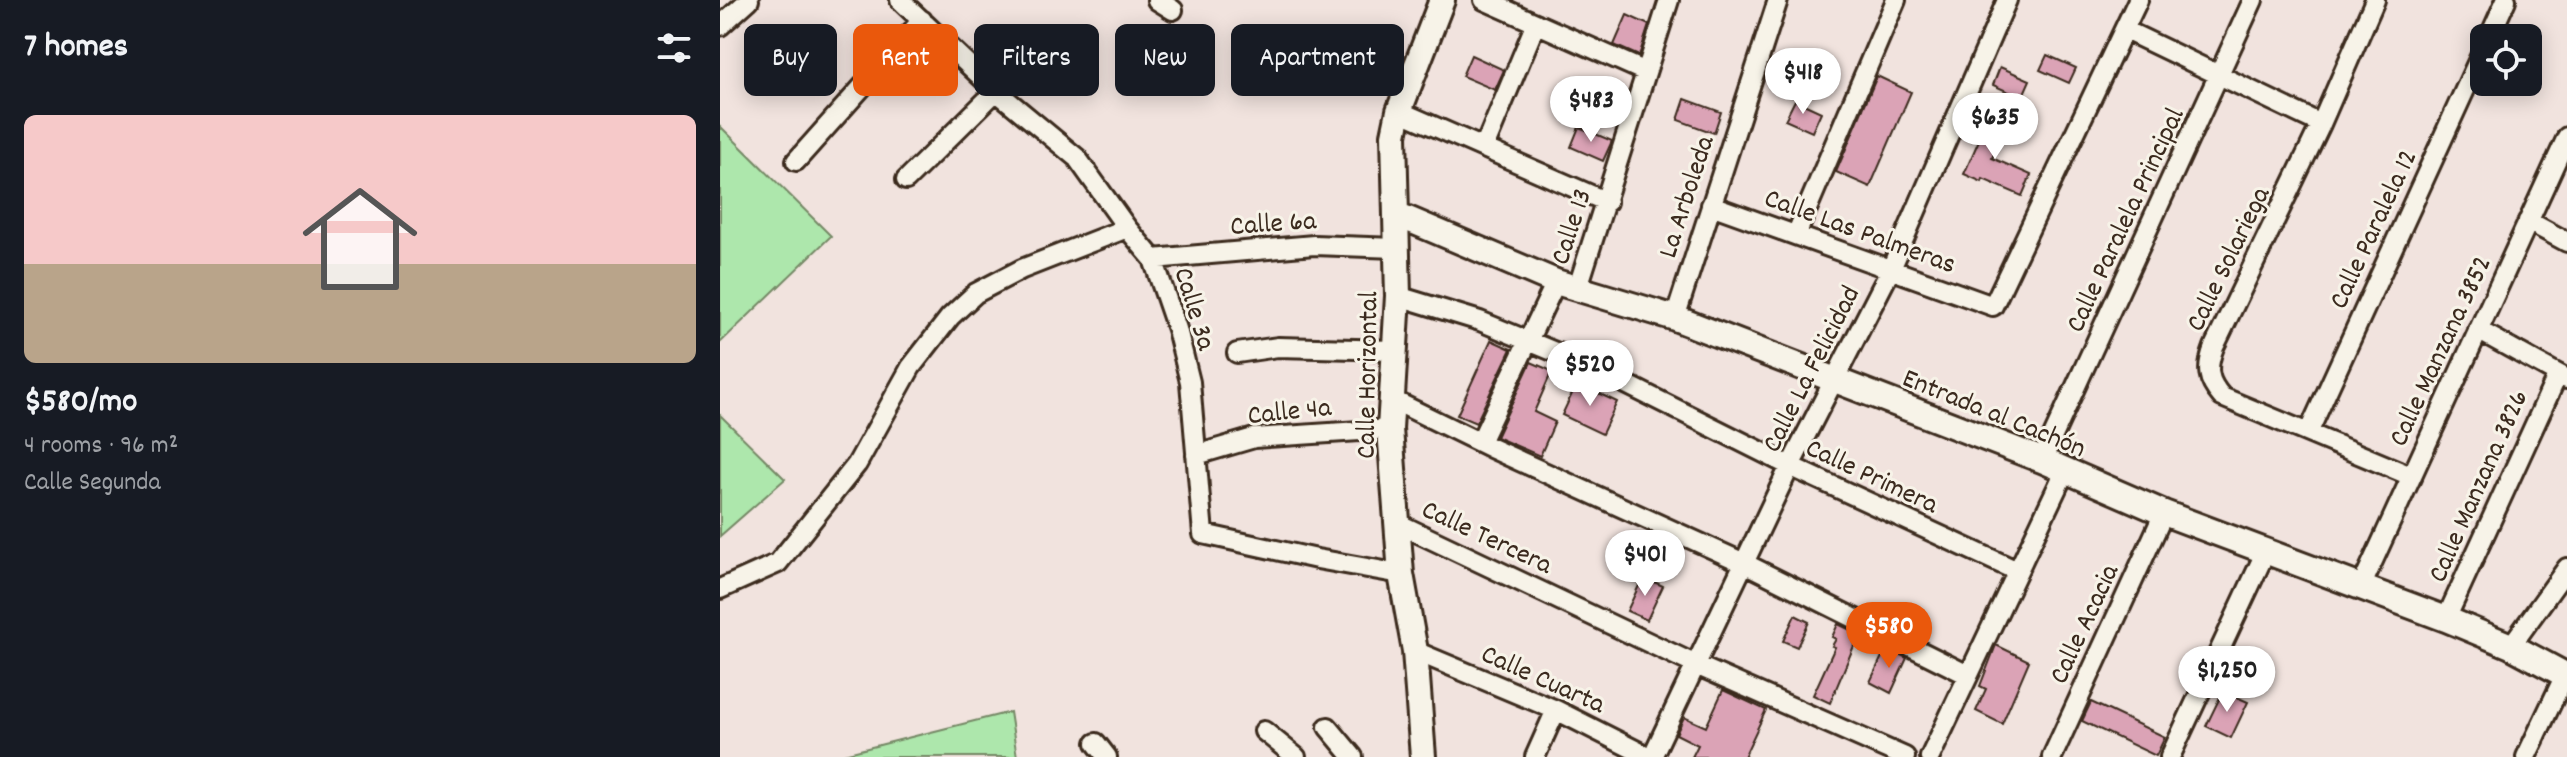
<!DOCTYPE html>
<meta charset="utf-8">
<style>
body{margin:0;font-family:Dekko,sans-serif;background:#20242c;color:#f1f3f6;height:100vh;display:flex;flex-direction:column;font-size:30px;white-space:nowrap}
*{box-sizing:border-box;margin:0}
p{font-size:26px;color:#9ea1a6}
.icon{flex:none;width:44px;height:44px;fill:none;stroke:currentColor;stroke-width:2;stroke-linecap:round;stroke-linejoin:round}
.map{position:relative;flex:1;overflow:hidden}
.sheet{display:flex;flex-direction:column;background:#171b24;width:720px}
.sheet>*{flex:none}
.hud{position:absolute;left:24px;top:24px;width:760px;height:72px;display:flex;gap:16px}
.controls{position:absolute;left:1750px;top:24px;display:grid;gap:16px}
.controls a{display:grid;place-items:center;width:72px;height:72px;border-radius:12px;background:#171b24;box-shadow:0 4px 20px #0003;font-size:40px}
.price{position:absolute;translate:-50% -68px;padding:0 18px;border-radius:28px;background:#fff;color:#222;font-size:26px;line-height:52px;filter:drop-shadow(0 2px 4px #0008)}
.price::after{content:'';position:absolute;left:50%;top:48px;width:24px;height:18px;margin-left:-12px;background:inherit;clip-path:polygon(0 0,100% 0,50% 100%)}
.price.on{background:#ea580c;color:#fff}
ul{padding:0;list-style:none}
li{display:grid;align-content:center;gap:16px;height:424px;padding:0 24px}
li span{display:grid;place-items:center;height:248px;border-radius:12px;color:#555}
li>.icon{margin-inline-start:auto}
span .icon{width:144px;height:144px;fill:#fffc;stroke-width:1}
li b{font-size:34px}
h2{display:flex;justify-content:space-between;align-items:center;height:96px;padding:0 24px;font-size:34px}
.chip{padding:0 28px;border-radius:12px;background:#171b24;box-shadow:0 4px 20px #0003;font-size:28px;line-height:72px}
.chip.on{background:#ea580c;color:#fff}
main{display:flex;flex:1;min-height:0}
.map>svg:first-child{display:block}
.green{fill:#ade7ac;stroke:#748865;stroke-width:2}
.building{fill:#dba3b6;stroke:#3b2a1e;stroke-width:2}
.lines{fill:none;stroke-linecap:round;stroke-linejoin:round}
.street-casing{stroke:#3b2a1e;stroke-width:24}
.secondary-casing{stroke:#3b2a1e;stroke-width:30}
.street{stroke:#f7f3e8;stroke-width:18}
.secondary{stroke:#f7f3e8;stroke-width:24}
.labels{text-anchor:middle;stroke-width:6;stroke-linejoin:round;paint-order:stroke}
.street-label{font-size:28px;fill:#3b2a1e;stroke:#f7f3e8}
</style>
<main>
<section class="sheet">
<h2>7 homes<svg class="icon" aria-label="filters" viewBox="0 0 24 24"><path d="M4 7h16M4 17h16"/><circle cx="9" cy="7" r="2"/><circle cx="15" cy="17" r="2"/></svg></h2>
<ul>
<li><span style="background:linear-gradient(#f6c9c9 60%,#b9a48a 0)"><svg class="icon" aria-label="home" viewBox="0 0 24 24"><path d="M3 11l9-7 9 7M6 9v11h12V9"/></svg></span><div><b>$580/mo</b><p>4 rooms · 96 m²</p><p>Calle Segunda</p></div></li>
</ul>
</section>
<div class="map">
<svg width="1847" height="757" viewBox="0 0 1847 757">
<rect width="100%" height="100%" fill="#f1e3de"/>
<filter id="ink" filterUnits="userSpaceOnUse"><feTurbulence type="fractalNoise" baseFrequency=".0125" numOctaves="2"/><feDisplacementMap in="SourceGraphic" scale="16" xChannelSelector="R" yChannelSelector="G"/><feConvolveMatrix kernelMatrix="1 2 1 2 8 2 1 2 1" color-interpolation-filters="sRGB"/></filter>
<g filter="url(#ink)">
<path class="green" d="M0,126L111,236L0,343Z
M0,415L65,479L0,536Z
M290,712L297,757H112Z"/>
<path class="building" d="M907,15L929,25L919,56L894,45Z
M751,55L784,70L775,90L742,76Z
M1327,55L1356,68L1349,83L1320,70Z
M1280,67L1310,80L1302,98L1273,85Z
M1157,76L1191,92L1150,187L1116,172Z
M965,99L1001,112L994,133L958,120Z
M1075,100L1101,112L1092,132L1065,120Z
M1270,115L1288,122L1272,158L1311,175L1302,196L1263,179L1262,182L1244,174Z
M859,127L892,141L883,161L851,147Z
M771,340L791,349L756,423L737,415Z
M811,362L832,371L814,412L835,422L820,456L776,437Z
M857,383L897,402L882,434L842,415Z
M923,577L943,586L927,620L907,611Z
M1075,615L1089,622L1077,647L1063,641Z
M1118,624L1139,634L1110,703L1093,695L1115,647L1112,646L1116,639L1112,637Z
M1276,645L1309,661L1282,724L1256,711L1266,689L1260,686Z
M1166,648L1187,658L1171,693L1150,682Z
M1003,690L1046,710L1024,757H972L978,745L956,734L964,717L986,727Z
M1503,691L1528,702L1511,738L1486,726Z
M1371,702L1445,737L1436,756L1362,721Z"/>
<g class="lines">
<defs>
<path id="street" d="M180,0L276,91L357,158L407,228L433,259L457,329L470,382L483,534L597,559L681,574
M437,0L453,10
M764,0L926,72
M1655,0L1601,124L1494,347C1486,368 1487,380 1502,397L1691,476
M0,26L29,0
M1405,30L1601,124
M1769,38L1786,0
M679,111L887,202
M764,148L816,23
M76,161L202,20
M186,180L276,91
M991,205L1273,306L1418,0
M1808,221L1847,242
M1076,235L1176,0
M433,259L594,245L676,248
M858,287L949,0
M678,296L760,321L874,368L1070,466L1297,571
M955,318L1058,0
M1758,330L1847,379
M517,353L558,347L674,350
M671,399L771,448L1024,563L1248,675
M1589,431L1764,48
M760,442L836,282
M476,455L534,438L670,429
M1322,460L1533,0
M677,523L976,665L1185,757
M1641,587L1847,137
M0,589L58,563L137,464L191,367L230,317L256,293L302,269L407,228
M1726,619L1838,374
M1791,646L1847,568
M695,651L836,710L929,757
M608,727L633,757
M544,731L576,757
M376,743L387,757
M815,757L836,710
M932,757L1070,466L1171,269L1287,0
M1210,757L1345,471
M1332,757L1444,513
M1450,757L1545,553
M1806,757L1845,675"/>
<path id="secondary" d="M676,214L836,282L955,318L1322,460L1444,513L1726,619L1791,646L1847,676
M703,757L695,651L681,574L670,429L678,296L674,135L679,111L722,0"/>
</defs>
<use href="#street" class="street-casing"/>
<use href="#secondary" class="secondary-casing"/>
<use href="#street" class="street"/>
<use href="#secondary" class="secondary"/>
</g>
</g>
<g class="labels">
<g class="street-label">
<text transform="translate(964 196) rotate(-72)" y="10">La Arboleda</text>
<text transform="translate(1403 219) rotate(-65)" y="10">Calle Paralela Principal</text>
<text transform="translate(553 221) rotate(-4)" y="10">Calle 6a</text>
<text transform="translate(849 226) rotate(-72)" y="10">Calle 13</text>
<text transform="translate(1651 228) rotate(-65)" y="10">Calle Paralela 12</text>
<text transform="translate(1141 229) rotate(20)" y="10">Calle Las Palmeras</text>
<text transform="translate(1506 258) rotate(-64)" y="10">Calle Solariega</text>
<text transform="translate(477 308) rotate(73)" y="10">Calle 3a</text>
<text transform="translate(1718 350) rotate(-65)" y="10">Calle Manzana 3852</text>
<text transform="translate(1089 368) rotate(-63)" y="10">Calle La Felicidad</text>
<text transform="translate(645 375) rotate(-89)" y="10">Calle Horizontal</text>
<text transform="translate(569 409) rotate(-6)" y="10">Calle 4a</text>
<text transform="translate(1275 411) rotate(22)" y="10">Entrada al Cachón</text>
<text transform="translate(1153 474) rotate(25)" y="10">Calle Primera</text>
<text transform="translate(1756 485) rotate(-66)" y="10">Calle Manzana 3826</text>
<text transform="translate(768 535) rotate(25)" y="10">Calle Tercera</text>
<text transform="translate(1362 623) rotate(-65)" y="10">Calle Acacia</text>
<text transform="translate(824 677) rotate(24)" y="10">Calle Cuarta</text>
</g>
</g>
</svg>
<div class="controls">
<a><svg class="icon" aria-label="locate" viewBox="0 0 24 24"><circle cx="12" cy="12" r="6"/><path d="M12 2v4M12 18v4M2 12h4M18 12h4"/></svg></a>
</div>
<b class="price" style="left:1083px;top:116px">$418</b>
<b class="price" style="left:871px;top:144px">$483</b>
<b class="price" style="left:1275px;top:161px">$635</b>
<b class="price" style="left:870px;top:408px">$520</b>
<b class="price" style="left:925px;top:598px">$401</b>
<b class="price on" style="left:1169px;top:670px">$580</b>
<b class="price" style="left:1507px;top:714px">$1,250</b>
<div class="hud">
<a class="chip">Buy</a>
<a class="chip on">Rent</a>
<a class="chip">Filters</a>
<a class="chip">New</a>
<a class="chip">Apartment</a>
</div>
</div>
</main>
